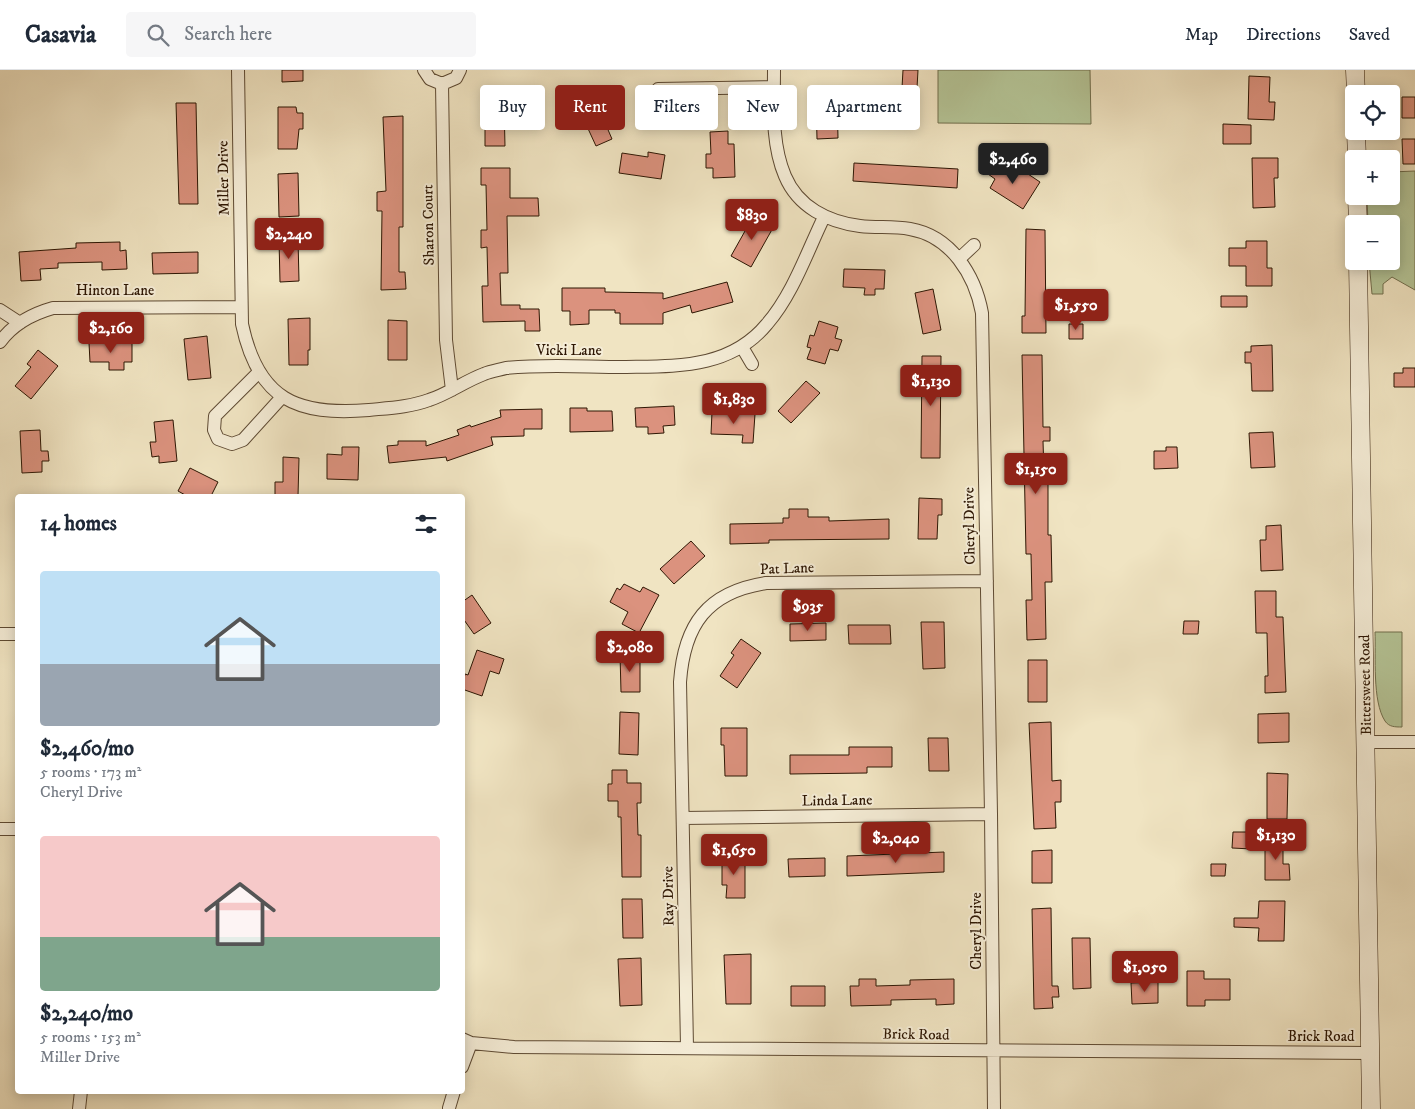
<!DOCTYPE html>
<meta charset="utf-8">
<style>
body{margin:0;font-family:"IM FELL DW Pica",serif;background:#f6f6f7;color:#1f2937;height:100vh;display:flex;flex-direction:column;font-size:19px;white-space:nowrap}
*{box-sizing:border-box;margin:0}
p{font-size:16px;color:#747a83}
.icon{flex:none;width:28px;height:28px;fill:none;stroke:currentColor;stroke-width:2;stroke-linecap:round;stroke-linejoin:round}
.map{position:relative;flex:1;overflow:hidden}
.side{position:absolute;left:15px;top:424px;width:450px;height:600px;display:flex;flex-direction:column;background:#fff;border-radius:5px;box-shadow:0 2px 12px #0003}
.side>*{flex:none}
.banner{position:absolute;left:480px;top:15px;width:475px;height:45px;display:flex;gap:10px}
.controls{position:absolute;left:1345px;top:15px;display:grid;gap:10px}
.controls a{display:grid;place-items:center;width:55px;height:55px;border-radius:5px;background:#fff;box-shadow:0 2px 12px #0003;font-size:25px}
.price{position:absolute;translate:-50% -42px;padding:0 11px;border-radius:5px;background:#8f2418;color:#fff;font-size:16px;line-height:32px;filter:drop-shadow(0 1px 2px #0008)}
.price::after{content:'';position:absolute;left:50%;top:30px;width:15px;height:11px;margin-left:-8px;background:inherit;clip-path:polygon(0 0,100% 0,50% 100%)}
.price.current{background:#222;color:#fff}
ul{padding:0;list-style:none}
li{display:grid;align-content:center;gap:10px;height:265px;padding:0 25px}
li span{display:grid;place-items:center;height:155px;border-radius:5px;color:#555}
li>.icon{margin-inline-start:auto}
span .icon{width:90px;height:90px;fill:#fffc;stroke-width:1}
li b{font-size:21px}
h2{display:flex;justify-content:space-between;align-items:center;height:60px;padding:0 25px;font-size:21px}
.chip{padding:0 18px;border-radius:5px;background:#fff;box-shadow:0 2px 12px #0003;font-size:18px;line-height:45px}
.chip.current{background:#8f2418;color:#fff}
header{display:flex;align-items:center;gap:30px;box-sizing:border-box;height:70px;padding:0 25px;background:#fff;border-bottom:1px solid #e0e1e3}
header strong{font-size:24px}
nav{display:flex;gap:28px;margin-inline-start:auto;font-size:18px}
.search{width:350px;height:45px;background:#f6f6f7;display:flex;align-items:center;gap:12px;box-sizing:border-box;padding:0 18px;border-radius:5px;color:#747a83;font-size:19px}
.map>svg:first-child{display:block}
.green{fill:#b5c597;stroke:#716e4d}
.building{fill:#db927e;stroke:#2d1603}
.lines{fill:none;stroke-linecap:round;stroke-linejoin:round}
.street-casing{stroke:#5e4a33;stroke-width:14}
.secondary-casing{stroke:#2d1603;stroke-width:19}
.street{stroke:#f5edd7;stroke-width:12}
.secondary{stroke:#f5edd7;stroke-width:18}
.labels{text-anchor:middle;stroke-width:4;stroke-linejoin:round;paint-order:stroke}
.street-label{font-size:15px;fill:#2d1603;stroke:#f5edd7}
</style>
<header>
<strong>Casavia</strong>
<div class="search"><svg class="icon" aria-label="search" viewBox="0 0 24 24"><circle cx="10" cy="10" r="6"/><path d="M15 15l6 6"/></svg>Search here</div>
<nav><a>Map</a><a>Directions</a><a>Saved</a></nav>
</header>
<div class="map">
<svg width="1415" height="1039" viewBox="0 0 1415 1039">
<rect width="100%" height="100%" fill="#f0e4c2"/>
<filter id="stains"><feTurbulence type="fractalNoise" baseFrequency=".004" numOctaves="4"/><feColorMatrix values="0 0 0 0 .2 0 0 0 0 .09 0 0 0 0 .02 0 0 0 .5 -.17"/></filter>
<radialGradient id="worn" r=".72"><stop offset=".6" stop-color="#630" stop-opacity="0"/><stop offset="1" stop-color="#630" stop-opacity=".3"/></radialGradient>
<path class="green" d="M938,0H1090L1091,54L938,53Z
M1415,101V220L1392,207L1383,214V224H1372L1369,191H1391V154H1368L1367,126H1391V102Z
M1375,562H1402V657C1395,657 1389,657 1385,651C1372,631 1376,586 1375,562Z"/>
<path class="building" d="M282,0H303V11L282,12Z
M903,0H918L917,18H902Z
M1249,6L1270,7L1269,32H1275L1274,50L1248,49Z
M866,22H876V38H865Z
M1402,27H1415V48H1402Z
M816,28H837L838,68L817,69Z
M596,32L612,69L596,76L579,39Z
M176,33H196L198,134H179Z
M485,34H504L505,76H485Z
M278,37H296L297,43H303V59H299L297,79H278Z
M403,46V157H399V202H405L406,219L381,220L382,141H377V122L386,121L383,47Z
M1223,54L1251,55V74H1223Z
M728,61V74H734L735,107L713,108V98H706V84H711L710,62Z
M1402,69H1415V94H1403Z
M648,82L665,85L661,109L619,103L622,83L648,87Z
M1252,88H1278V108H1274L1275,137L1253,138Z
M996,91L1015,104L1019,98L1040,112L1023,139L990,118L995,109L988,104Z
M854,93L958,99L957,118L853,111Z
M481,98H510V128H538L539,146H507L508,203H500L501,235H520V239H539L540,261H525V251L483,252L482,216H488L487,177L481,178V160H487L486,115H481Z
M298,103L299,146L279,147L278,104Z
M754,145L774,156L751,197L731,186Z
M1026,159L1045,160L1046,263H1022V246H1025Z
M279,169H298L299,211L280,212Z
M1246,171H1267V198H1272V216H1246V196H1229V178H1246Z
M120,172V181L126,180L127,199L102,200V192L58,193V198L40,199L41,210L21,211L19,182L76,178V173Z
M198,182V203L153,204L152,183Z
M844,199L885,200L884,219H875V225H864L865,218L843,217Z
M727,212L733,232L692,243L690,235L663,243V254H620V243H615V240H589V254L570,255V241H562V218H605V222L663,223V229Z
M933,219L941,260L923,264L915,223Z
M1221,226H1247V237H1221Z
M310,248V280H308V295H289L288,249Z
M388,250L407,251V290H388Z
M819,251L838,257L835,268L842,270L838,281L830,279L825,294L807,289L811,278L807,277L810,265L814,266Z
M1069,254H1083V269H1069Z
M207,266L211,308L188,310L184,269Z
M89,273H132V292H124V300H109V292H90Z
M1272,275L1273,321H1252L1251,293H1245V282H1251V276Z
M38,280L58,296L31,329L15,316L31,297L27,294Z
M1022,285H1042L1043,357H1050V371H1043L1044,404H1048V465H1051L1052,512H1045L1046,569L1027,570L1026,530H1032L1031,484H1026Z
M922,286H941L940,388H921Z
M1403,298H1415V317H1394V303H1403Z
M806,311L820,323L791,353L778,341Z
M674,336L675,355L663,356L664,363L648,364V357H636L635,338Z
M570,338H587V341H612L613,361L570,362Z
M542,339V359H524V366L491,367L493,375L447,391L446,387L389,393L387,376L398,375V371H426V376L459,365L457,360L470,355L471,357L501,347L500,340Z
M712,342L755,344L753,373H742L743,365L711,364Z
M173,350L177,391L159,393V386L152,387L150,372H156L154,352Z
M40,360L41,381H48L49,391H42V402L22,403L20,361Z
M1273,362L1275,397L1251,398L1249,363Z
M342,377H359L358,410L327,409V384L342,385Z
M1166,377H1177L1178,398L1154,399V381H1166Z
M283,387L299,388L298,426H275V412H283Z
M190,398L218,412L211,426H187L178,421Z
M919,428L942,429V445H938L937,469H918Z
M789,439H808V447H829V451L889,449V469L769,470V473L730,474V454L783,453V448H789Z
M1281,455L1283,500L1261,501L1260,470H1266V456Z
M691,471L705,486L674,514L660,499Z
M624,514L640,522L643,517L659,525L639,563L622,554L628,542L610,532L617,518L620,520Z
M1255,521H1276V547H1283L1286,622L1265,623V606H1268L1267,563H1256Z
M472,525L491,553L474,564L462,547V532Z
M1184,551H1199L1198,564H1183Z
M921,552H944L945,598L923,599Z
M826,553V570L790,571V554Z
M848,555H890L891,574H849Z
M741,569L761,583L737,618L720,606L734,585L731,583Z
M477,580L504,589L499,604L490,601L482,626L462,619L465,604L468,605Z
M640,583V622H621L620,584Z
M1028,590H1047V632H1028Z
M620,642L639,643L638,685L619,684Z
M1289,643V672L1258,673V644Z
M1051,652L1052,711L1061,710V732H1055L1056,758L1034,759L1029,653Z
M721,658H747V706H725L724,675H721Z
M928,668H948L949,701H929Z
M849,677H892V697H867V703L790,704V685H849Z
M612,700H627V713H641V733H637L638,765H641V807H622L621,747H618V731H608V714H612Z
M1267,703L1288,704L1287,749H1267Z
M1233,762H1252V779L1232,778Z
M1283,769V794H1289L1290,810H1265V770Z
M1052,780V813H1032V781Z
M944,782V802L847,806V786Z
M722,786L745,787V828H726L727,815H722Z
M825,788V806L789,807L788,789Z
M1211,794H1226L1225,806H1211Z
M622,829H642L643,868H623Z
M1259,831H1285L1284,871H1258L1259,858L1234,857V848H1258Z
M1051,838L1052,916H1058L1059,927H1052L1053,938L1034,939L1032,839Z
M1072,868H1090L1091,918L1073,919Z
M751,884V934H726L724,885Z
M641,888L642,935L620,936L618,889Z
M1187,901H1204V909H1230V930H1205V936H1187Z
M859,909H876V916L910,915V910L954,909V934L936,935V929L891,930V935L851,936L850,916H859Z
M1158,912V933L1132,934L1131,913Z
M791,916H825V936H791Z"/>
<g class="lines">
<defs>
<path id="street" d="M238,0L242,254C258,330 297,346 369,340C389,338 410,337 429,330C448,324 465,311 484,304C491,301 499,300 506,298C545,294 585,297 624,297C676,296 730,299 767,254C793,224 807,182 824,147
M424,0L430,9L442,14L456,8L460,0
M774,0C774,35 771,73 785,106C798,137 828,152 860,156C877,158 893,156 910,159C951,166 975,205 982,243L991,744L994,1039
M442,14L446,270L452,320
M658,19L774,17
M959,189L974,175
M0,240L20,253
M0,272C13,254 32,244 53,238L241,237
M742,277L752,294
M259,302L215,346L214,360L218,369L232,374L243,370L282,327
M0,564H18
M1366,672H1415
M683,748L991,744
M0,759H18
M462,969L471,973L514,977L1370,983
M687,977L680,612C684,555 707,522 766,513L987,511
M462,997L471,973
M449,1038L454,1021
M79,1039L81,1021"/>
<path id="secondary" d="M1355,0L1356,24
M1356,61L1357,89
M1357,126L1358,154
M1358,191L1371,1039"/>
</defs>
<use href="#street" class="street-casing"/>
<use href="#secondary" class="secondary-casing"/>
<use href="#street" class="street"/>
<use href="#secondary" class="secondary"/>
</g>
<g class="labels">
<g class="street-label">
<text transform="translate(223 108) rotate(-91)" y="5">Miller Drive</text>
<text transform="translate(428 155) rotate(-91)" y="5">Sharon Court</text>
<text x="115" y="225">Hinton Lane</text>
<text x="569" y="285">Vicki Lane</text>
<text transform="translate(969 456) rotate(-91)" y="5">Cheryl Drive</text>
<text transform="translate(787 498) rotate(-2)" y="5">Pat Lane</text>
<text transform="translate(1365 615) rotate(-91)" y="5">Bittersweet Road</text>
<text transform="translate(837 730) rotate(-1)" y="5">Linda Lane</text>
<text transform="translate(668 826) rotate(-91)" y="5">Ray Drive</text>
<text transform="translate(976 861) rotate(-90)" y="5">Cheryl Drive</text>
<text transform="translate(916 964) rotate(1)" y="5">Brick Road</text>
<text x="1321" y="971">Brick Road</text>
</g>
</g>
<rect width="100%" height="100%" filter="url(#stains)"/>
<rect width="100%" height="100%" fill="url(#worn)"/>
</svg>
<div class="controls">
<a><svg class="icon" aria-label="locate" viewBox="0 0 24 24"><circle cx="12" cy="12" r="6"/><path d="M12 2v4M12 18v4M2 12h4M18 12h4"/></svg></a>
<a>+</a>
<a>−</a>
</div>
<b class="price current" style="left:1013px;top:115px">$2,460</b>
<b class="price" style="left:752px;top:171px">$830</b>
<b class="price" style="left:289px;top:190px">$2,240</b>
<b class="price" style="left:1076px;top:261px">$1,550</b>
<b class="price" style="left:111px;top:284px">$2,160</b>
<b class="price" style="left:931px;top:337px">$1,130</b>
<b class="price" style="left:734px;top:355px">$1,830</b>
<b class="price" style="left:1036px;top:425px">$1,150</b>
<b class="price" style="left:808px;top:562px">$935</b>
<b class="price" style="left:630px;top:603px">$2,080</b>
<b class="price" style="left:1276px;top:791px">$1,130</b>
<b class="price" style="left:896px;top:794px">$2,040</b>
<b class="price" style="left:734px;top:806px">$1,650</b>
<b class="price" style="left:1145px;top:923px">$1,050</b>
<div class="banner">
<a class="chip">Buy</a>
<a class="chip current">Rent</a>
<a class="chip">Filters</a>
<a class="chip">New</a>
<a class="chip">Apartment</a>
</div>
<section class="side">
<h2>14 homes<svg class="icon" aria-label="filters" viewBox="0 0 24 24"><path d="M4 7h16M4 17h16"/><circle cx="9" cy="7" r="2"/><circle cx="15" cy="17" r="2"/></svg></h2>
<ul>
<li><span style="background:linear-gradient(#bfe0f5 60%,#9aa5b1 0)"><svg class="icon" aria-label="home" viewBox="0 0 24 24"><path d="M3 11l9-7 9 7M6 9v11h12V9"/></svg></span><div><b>$2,460/mo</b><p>5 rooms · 173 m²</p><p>Cheryl Drive</p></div></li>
<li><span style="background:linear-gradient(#f6c9c9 65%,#7fa58c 0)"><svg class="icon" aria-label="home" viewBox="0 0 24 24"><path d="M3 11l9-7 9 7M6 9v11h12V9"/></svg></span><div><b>$2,240/mo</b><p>5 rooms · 153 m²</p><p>Miller Drive</p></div></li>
</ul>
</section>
</div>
